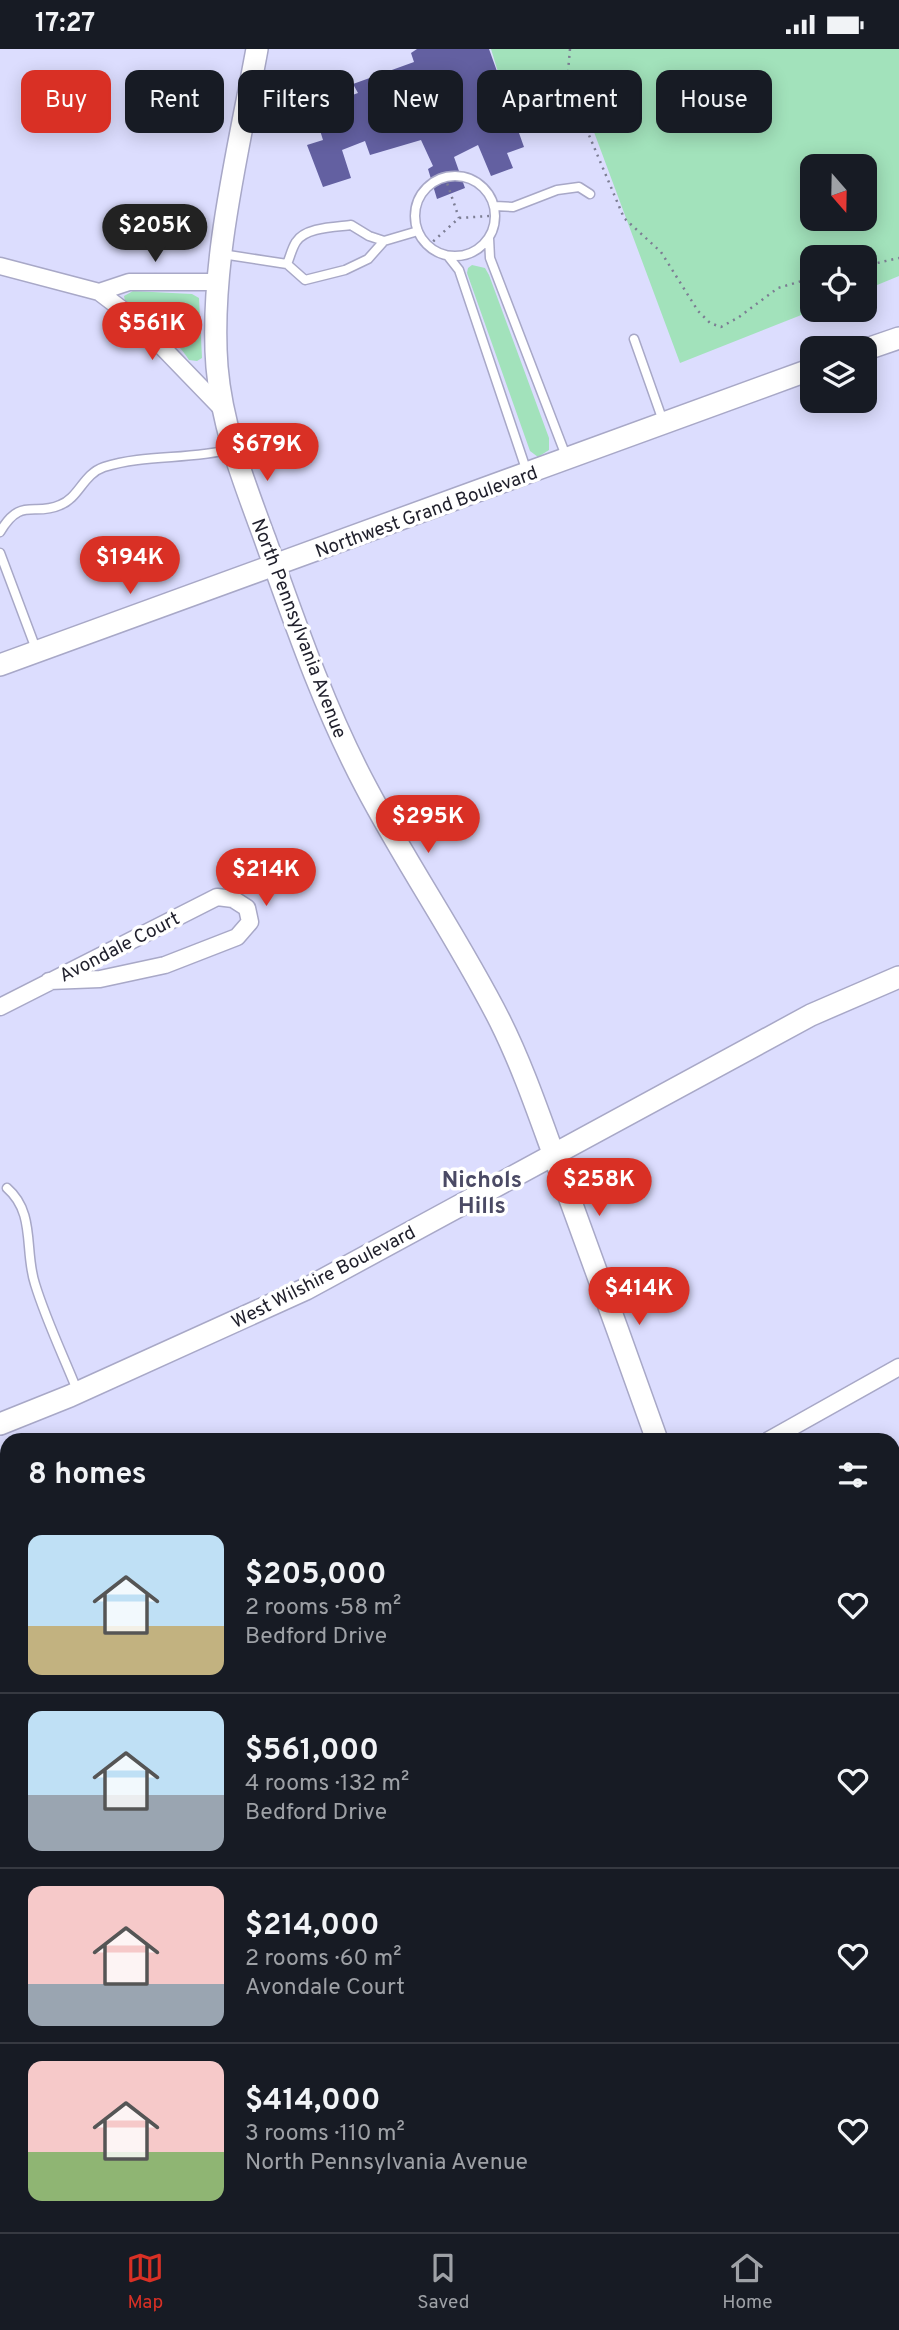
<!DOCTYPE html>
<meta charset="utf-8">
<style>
body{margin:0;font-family:Overpass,sans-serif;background:#242831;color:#f1f3f6;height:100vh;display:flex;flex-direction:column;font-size:26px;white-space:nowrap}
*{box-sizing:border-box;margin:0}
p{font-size:23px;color:#9ea1a6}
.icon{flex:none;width:38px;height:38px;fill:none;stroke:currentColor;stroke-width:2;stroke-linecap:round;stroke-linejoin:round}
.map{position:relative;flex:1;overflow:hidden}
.details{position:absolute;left:0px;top:1384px;width:900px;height:800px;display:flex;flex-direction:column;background:#171b24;border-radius:21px 21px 0 0;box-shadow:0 4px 18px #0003}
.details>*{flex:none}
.hud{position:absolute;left:21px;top:21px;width:858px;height:63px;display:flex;gap:14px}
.needle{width:46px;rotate:160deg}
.fabs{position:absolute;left:800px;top:105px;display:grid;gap:14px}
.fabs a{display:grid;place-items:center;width:77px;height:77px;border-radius:14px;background:#171b24;box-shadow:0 4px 18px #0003;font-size:35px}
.price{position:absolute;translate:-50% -60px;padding:0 16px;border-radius:24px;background:#d93025;color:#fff;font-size:23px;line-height:46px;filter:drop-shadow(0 2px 4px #0008)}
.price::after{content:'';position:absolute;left:50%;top:42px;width:21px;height:16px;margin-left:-10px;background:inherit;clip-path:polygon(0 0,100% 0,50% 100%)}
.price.current{background:#222;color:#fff}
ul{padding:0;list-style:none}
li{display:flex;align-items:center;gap:21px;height:175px;padding:0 28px}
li+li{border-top:2px solid #363941}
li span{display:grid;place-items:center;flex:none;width:196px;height:140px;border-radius:14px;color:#555}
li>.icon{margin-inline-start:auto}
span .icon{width:84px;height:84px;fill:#fffc;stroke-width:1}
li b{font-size:30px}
h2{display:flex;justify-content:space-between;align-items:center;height:84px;padding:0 28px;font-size:30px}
.chip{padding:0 24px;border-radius:14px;background:#171b24;box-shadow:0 4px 18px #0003;font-size:24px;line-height:63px}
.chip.current{background:#d93025;color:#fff}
.status{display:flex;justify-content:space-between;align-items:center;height:49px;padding:0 35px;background:#171b24;direction:ltr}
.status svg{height:19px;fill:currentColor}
.dock{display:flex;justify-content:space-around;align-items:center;height:98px;border-top:2px solid #363941;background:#171b24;font-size:19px;color:#9ea1a6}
.dock a{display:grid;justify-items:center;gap:4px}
.dock .current{color:#d93025}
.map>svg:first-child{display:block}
.green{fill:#a2e2bb;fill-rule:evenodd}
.building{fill:#6360a1}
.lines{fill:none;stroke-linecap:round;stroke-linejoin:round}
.service-casing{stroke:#a8a8c7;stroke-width:11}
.minor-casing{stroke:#a8a8c7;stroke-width:19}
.tertiary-casing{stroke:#a8a8c7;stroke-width:24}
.path{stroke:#7c7d93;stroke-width:2.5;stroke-dasharray:2 5;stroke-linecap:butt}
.service{stroke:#fff;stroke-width:8}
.minor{stroke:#fff;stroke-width:16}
.tertiary{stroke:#fff;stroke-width:21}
.labels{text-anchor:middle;stroke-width:7;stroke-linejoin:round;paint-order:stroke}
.street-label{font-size:19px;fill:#21212d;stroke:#fff}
.quarter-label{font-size:23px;font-weight:bold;fill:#4b4a65;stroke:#fff}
</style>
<div class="status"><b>17:27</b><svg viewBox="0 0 49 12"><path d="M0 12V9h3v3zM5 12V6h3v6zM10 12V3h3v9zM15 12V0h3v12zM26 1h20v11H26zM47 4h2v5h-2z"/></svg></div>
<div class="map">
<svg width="899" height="2183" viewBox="0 0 899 2183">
<rect width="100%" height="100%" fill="#dcddfe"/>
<path class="green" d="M491,0H899V227L865,241L864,208H812V261H814L680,314L575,32L508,56ZM812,117H864V170H812Z
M472,216L485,219L489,226L549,389V401L538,408L530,402L467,224L468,219Z
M133,242L192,245L199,249L202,309L197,312L189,311C174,287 147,271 125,252L124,247Z"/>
<path class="building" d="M417,0H489L524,98L507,104L513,119L491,127L478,96L454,108L465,139L437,150L428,120L433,117L421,91L370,106L365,92L342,101L351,129L323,138L307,96L323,91L318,75L354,61L347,48L358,44L353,35L414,13L411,4Z"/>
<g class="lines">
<defs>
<path id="service" d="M415 167a40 40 0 1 1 80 0a40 40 0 1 1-80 0Z
M495,157L513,158L557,141L579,138L590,145
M489,189L490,209L566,407
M222,205L287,215L305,231L345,221L368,210L384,192L418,182
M448,207L459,221L527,423
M287,215C290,208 292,199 296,193C305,178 336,178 351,176L369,187L384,192
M634,290L663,372
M0,483C21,447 34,468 60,456C79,449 83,425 104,418C145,405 190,411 232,400
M0,504L36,600
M7,1139C36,1164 24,1202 35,1235C46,1271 63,1306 77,1341"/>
<path id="minor" d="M0,217L99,243L136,271L223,361
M99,243L129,233H218
M0,958L217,848L233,850L247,859L250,873L237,888L165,916L100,930L49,932
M769,1391L899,1318
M0,1640L7,1644
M892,1703L899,1698
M0,1897L7,1893"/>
<path id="tertiary" d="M257,0C239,99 209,217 217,318C222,378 244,433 265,490C295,574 324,659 366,738C408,818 459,891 500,972C525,1022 543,1078 563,1131C595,1218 626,1304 657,1391
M864,301L899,289
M0,616L812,320
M0,1375L70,1347L306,1240L811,966L899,928
M0,1682L7,1691
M892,2044L899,2063
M196,2177V2183"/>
</defs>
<use href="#service" class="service-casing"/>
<use href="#minor" class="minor-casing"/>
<use href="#tertiary" class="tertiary-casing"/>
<path class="path" d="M570,0L567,34L624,169L661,203L698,262L710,274L721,278L739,268L778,239L812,229
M445,128L459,169
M428,197L459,169L489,167
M864,217L899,209"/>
<use href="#service" class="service"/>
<use href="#minor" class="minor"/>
<use href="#tertiary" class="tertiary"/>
</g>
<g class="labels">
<g class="street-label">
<text transform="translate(426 462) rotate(-20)" y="7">Northwest Grand Boulevard</text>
<text transform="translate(300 579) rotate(69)" y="7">North Pennsylvania Avenue</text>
<text transform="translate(119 897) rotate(-27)" y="7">Avondale Court</text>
<text transform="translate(323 1227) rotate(-27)" y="7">West Wilshire Boulevard</text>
</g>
<g class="quarter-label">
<text x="482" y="1138">Nichols<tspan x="482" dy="26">Hills</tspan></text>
</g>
</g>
</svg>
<div class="fabs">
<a><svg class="needle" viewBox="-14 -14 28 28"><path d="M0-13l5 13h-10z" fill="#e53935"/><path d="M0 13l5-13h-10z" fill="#9ea1a6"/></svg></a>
<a><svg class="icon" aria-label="locate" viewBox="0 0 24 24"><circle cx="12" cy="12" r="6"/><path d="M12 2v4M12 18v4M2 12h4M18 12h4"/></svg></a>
<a><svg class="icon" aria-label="layers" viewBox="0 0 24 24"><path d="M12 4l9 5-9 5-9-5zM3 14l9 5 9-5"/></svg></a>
</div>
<b class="price current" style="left:155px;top:215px">$205K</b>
<b class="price" style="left:152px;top:313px">$561K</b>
<b class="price" style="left:267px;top:434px">$679K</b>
<b class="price" style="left:130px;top:547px">$194K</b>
<b class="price" style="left:428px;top:806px">$295K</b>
<b class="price" style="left:266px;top:859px">$214K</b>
<b class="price" style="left:599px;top:1169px">$258K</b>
<b class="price" style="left:639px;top:1278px">$414K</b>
<div class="hud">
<a class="chip current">Buy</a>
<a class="chip">Rent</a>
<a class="chip">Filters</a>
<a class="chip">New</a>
<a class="chip">Apartment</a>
<a class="chip">House</a>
</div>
<section class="details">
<h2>8 homes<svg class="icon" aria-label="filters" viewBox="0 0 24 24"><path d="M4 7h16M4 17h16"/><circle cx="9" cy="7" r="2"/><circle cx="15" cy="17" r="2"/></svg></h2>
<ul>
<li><span style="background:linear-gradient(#bfe0f5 65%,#c2b280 0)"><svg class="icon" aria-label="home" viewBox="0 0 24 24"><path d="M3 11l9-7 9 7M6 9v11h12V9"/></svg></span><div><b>$205,000</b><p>2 rooms · 58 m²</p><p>Bedford Drive</p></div><svg class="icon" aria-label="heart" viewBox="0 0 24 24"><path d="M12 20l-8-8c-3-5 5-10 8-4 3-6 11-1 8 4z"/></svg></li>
<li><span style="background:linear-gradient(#bfe0f5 60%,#9aa5b1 0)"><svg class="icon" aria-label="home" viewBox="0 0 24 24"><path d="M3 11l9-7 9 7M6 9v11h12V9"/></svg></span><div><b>$561,000</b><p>4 rooms · 132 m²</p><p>Bedford Drive</p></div><svg class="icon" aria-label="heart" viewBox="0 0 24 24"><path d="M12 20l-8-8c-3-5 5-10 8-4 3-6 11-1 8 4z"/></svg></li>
<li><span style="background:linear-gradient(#f6c9c9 70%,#9aa5b1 0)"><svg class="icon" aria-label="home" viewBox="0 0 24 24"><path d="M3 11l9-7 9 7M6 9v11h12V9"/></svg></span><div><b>$214,000</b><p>2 rooms · 60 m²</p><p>Avondale Court</p></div><svg class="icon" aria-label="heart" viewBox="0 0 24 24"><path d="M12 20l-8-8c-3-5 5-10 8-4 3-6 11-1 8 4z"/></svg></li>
<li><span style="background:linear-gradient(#f6c9c9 65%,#8fb573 0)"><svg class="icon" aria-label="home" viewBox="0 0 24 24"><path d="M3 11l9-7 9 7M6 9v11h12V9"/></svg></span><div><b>$414,000</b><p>3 rooms · 110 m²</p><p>North Pennsylvania Avenue</p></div><svg class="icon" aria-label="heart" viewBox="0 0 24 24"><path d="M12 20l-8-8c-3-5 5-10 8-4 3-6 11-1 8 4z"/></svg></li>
</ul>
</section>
</div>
<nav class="dock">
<a class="current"><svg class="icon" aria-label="map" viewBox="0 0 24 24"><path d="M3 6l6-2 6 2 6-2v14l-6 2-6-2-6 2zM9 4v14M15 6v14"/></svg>Map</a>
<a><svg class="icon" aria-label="saved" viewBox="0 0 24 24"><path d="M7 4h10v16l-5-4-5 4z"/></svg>Saved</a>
<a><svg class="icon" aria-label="home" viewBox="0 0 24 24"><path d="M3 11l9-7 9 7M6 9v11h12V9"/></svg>Home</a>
</nav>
